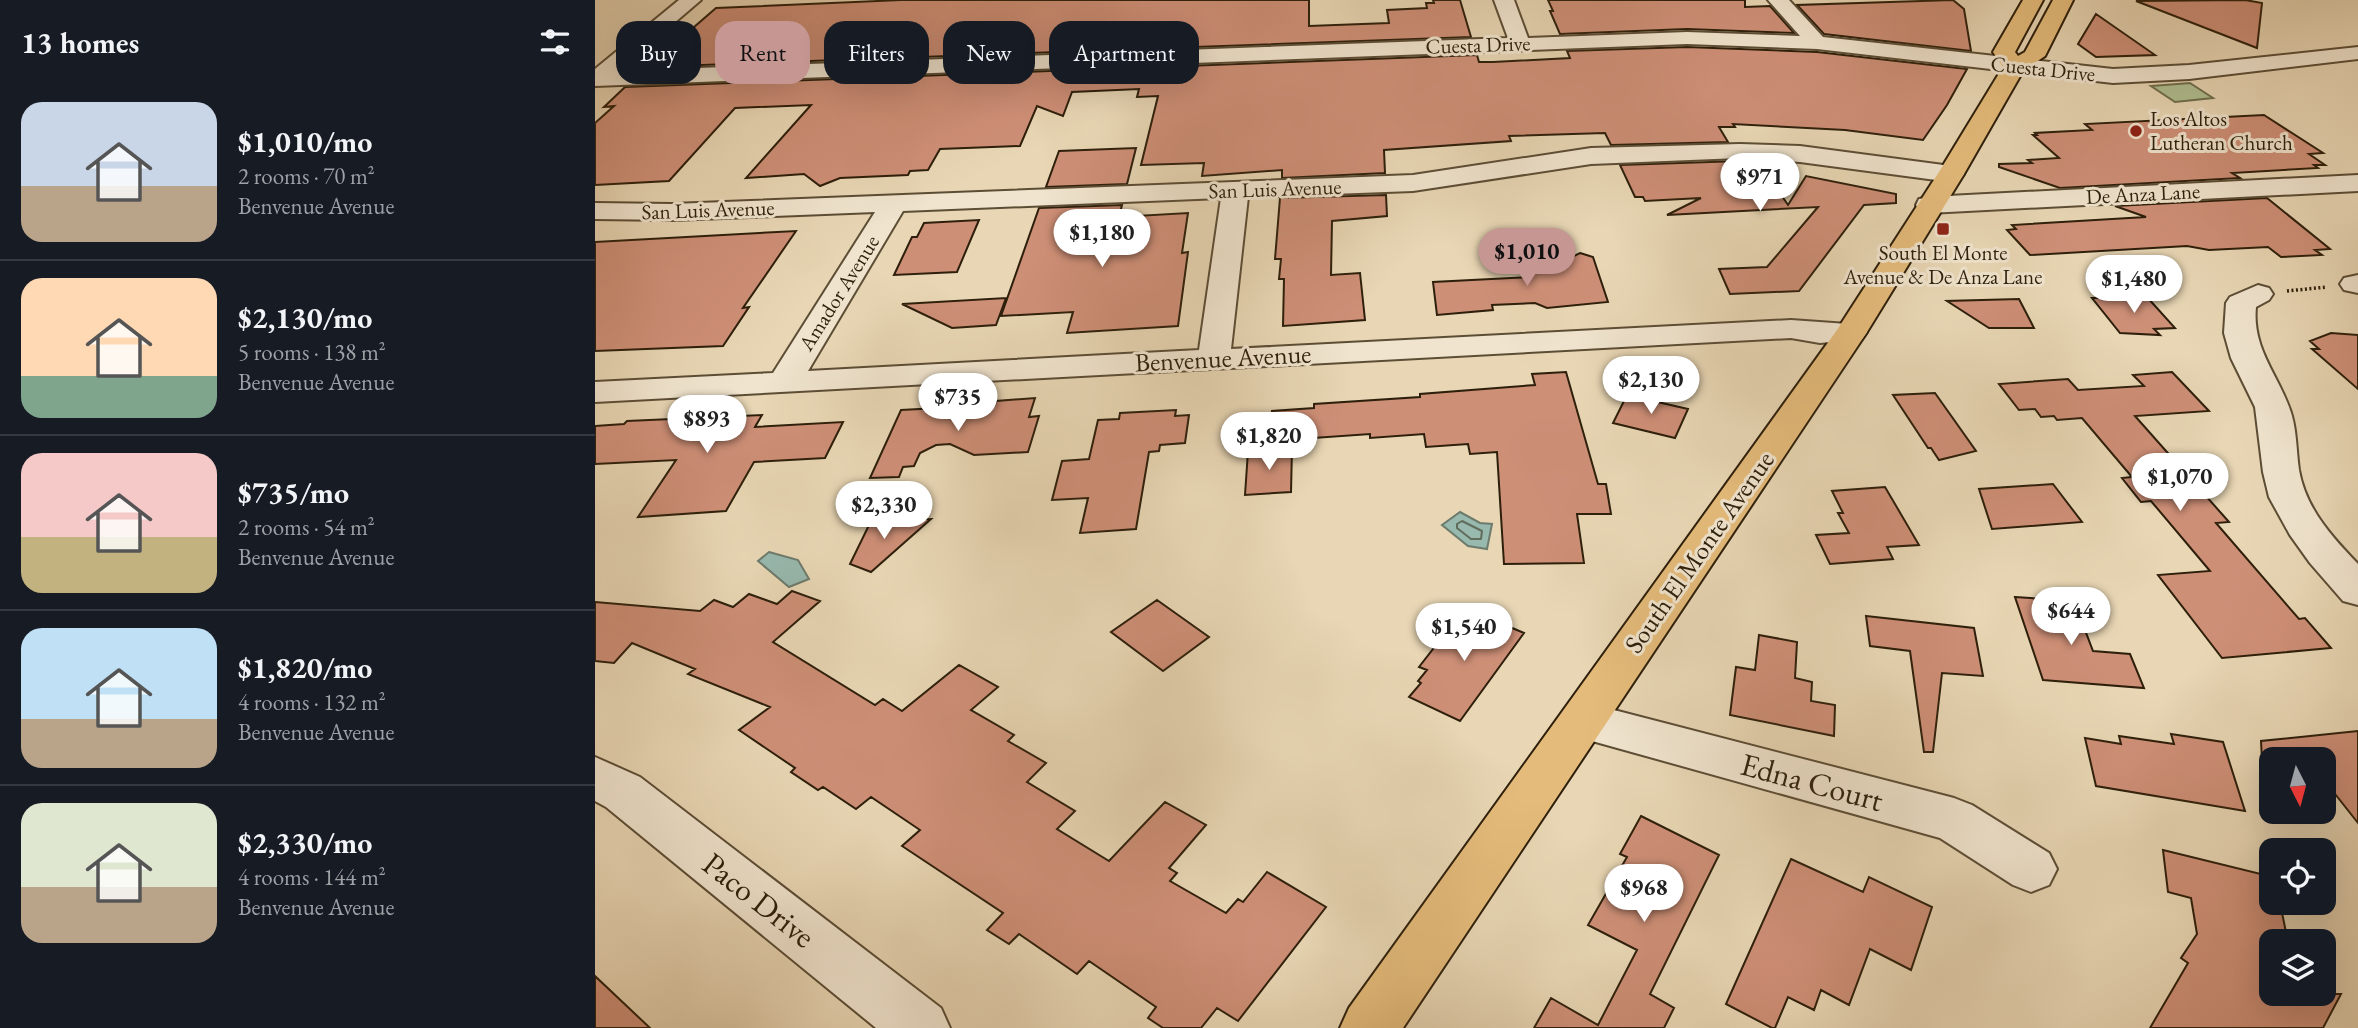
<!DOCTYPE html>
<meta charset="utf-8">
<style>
body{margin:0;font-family:"EB Garamond",serif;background:#20242c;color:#f1f3f6;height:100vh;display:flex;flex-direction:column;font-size:26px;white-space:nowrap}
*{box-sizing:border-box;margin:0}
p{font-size:23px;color:#9ea1a6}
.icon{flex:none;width:38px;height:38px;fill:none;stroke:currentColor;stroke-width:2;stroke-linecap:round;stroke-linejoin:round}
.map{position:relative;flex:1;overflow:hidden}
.panel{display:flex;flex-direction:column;background:#171b24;width:595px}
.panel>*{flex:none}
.banner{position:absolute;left:21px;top:21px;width:665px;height:63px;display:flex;gap:14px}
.needle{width:46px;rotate:174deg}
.fabs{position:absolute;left:1664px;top:747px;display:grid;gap:14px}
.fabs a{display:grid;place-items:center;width:77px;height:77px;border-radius:14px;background:#171b24;box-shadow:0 7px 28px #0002;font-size:35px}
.price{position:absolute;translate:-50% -60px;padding:0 16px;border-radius:24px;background:#fff;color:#222;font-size:23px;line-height:46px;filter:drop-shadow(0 2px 4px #0008)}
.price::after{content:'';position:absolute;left:50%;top:42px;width:21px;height:16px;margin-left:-10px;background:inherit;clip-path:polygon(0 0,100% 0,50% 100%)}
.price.on{background:#c59692;color:#111}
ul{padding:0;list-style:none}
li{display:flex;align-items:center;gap:21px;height:175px;padding:0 21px}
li+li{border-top:2px solid #363941}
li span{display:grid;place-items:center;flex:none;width:196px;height:140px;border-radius:21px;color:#555}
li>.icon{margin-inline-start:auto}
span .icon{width:84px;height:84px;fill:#fffc;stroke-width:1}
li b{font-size:30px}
h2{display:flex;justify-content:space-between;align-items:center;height:84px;padding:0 21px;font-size:30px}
.tag{padding:0 24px;border-radius:21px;background:#171b24;box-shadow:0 7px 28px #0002;font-size:24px;line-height:63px}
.tag.on{background:#c59692;color:#111}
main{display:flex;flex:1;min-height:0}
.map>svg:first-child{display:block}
.green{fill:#b0bf91;stroke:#6e6f4e;stroke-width:2}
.water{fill:#97b9ae;stroke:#6d7b6d;stroke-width:2}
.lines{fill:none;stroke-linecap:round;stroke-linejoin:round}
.shore{stroke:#626c5c;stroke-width:2}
.building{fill:#ce8f77;stroke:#2d1f0b;stroke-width:2}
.minor-casing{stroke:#5c4d35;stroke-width:4}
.major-casing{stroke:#2d1f0b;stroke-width:4}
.path{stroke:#2d1f0b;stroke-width:3.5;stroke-dasharray:2 2.5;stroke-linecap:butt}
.minor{fill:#f0e4ce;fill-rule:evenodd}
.major{fill:#e4bb7a;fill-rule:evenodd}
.poi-dot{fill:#8f2418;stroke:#f0e4ce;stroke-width:2.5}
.labels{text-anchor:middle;stroke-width:6;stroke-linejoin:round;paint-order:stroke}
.far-street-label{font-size:21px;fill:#2d1f0b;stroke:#f0e4ce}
.far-poi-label{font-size:21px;fill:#2d1f0b;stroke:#f0e4ce;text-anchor:start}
.street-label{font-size:26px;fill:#2d1f0b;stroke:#f0e4ce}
.near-street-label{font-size:32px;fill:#2d1f0b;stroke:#f0e4ce}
</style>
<main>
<section class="panel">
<h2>13 homes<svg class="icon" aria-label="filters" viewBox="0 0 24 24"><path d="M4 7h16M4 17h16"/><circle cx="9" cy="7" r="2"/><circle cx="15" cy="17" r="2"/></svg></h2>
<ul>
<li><span style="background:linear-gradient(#c9d6e8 60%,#b9a48a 0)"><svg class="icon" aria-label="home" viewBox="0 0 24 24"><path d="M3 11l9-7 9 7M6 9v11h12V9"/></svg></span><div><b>$1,010/mo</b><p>2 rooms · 70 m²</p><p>Benvenue Avenue</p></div></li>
<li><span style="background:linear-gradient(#ffd9b3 70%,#7fa58c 0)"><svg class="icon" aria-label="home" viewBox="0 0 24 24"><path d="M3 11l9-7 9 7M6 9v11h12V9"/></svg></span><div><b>$2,130/mo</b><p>5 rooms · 138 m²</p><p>Benvenue Avenue</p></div></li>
<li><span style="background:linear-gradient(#f6c9c9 60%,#c2b280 0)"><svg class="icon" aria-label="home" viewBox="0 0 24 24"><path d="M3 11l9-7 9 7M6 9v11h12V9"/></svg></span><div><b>$735/mo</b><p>2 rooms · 54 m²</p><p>Benvenue Avenue</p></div></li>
<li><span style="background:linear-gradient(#bfe0f5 65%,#b9a48a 0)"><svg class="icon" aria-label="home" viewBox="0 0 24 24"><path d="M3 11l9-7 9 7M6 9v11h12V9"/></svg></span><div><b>$1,820/mo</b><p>4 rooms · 132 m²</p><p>Benvenue Avenue</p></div></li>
<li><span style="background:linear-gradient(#dfe7d0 60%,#b9a48a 0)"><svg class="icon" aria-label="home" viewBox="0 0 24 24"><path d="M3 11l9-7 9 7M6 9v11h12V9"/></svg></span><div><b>$2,330/mo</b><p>4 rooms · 144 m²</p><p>Benvenue Avenue</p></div></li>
</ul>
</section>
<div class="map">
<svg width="1763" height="1028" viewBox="0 0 1763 1028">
<rect width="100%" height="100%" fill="#e8d6b4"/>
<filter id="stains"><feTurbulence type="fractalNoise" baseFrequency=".00286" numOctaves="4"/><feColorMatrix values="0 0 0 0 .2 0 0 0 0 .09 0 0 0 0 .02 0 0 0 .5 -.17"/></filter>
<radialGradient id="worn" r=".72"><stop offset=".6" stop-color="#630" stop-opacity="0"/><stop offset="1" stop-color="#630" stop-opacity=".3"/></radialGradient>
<path class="green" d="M1595,83L1618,98L1580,102L1556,86Z"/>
<path class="water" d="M865,512L885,523L897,524L892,549L873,546L847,525Z
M174,552L203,560L214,579L194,587L163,561Z"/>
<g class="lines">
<path class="shore" d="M867,521L887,531L886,539H876L862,528V524Z"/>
</g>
<path class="building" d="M306,0H714V26L794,23L792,10L832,8L831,3H839L838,0H865L876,37L53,67L121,8Z
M953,0H1150V7L1175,6L1199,33L1092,29L965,34L955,11H958Z
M1358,0L1369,9L1376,51L1229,34L1202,5Z
M1650,0L1667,3L1662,48L1541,1Z
M1501,14L1560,55L1501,57L1483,44Z
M1092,47L1222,52L1372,69L1352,105L1328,140L1250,130L1138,124L1140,127H1124L1133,142L1016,145L1010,133L914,136L916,141L789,150L790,173L687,178V170L607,176L609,163L546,165L563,96L542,97L544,89L477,92L468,116L442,106L425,146L345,149L333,170L315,171L313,175L245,178L225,186L209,174L151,178L216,105L140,108L74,181L0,185V123L19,106L9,107L30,87L882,55L884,62H898L975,58L972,51Z
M1669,115L1728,153L1714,154L1730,165H1719L1723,168L1637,173L1645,178L1465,188L1404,167V164L1437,163L1433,160L1464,158L1438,135H1442L1440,133L1497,130L1490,124Z
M541,148L532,184L451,187L464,151Z
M1145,161L1155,178L1174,177L1193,205L1211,176L1301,194V203L1269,205L1204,291L1135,294L1124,269L1172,267L1223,207L1072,215L1106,198L1050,201L1048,197H1040L1025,165Z
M791,195L792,216L737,221L736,275L765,273L770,320L688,326L689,279H684L686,259H680L685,198Z
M1672,198L1735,249L1720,250L1727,255L1686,257L1673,247L1614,250L1592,246L1435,255L1412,230L1421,229L1417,225L1551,217L1520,206Z
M527,205L524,217L593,213L587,253L593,252L583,326L472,333L478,312L406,316L444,208Z
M384,220L362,272L299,275L317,237H322L329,223Z
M201,231L148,308L154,307L128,346L0,351V242Z
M985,253L998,257L1013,302L952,308L940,303L897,305L898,310L842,315L838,282L937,277L933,260L975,258Z
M1552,297L1580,328L1559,329L1565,335L1525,333L1497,298Z
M411,298L401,325L357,328L307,304Z
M1424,299L1439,328H1394L1352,301Z
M1736,333L1763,335V389L1717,349H1724L1715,341Z
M971,372L1003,484H1011L1016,514H982L989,563L909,564L902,452L875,454L873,444L831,447L829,434L775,438V434L675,441L677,411L719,408V404L825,397V394L940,385L937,374Z
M1577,372L1614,411L1540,416L1634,522L1621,523L1704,619L1710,618L1736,648L1627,658L1563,575L1615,571L1556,501L1546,502L1527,478L1537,477L1487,418L1462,420L1459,416L1446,417L1440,409L1424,410L1404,384L1473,379L1483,390L1549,386L1538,375Z
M1340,393L1381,451L1344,460L1336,448H1333L1298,395Z
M1032,395L1093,409L1080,438L1018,423Z
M440,398L434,417L444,416L433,452L379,455L355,444L341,445L325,453L319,466L308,467L304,477L275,478L306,410L400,405L401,401Z
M581,410L580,416L594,415L590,443L565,445L564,451L554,452L541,529L485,533L493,498L457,500L467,461L494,459L503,420L524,419L525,413Z
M167,415L160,427L248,422L230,458L159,462L131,511L43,517L81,460L0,464V426L29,424L32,421Z
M697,448L696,492L650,495L653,451Z
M1458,484L1487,522L1397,529L1384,489Z
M1290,487L1324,545L1292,547L1298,559L1235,564L1221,535L1254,533L1243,513H1248L1237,491Z
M336,519L276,572L255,564L276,521Z
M197,591L225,601L178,642L280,705L288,699L307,711L364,665L403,687L376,710L419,735L413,741L451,763L432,782L480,811L462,829L514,861L570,802L611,825L574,868L582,873L575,881L631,913L643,899L648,902L672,872L731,907L643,1021L622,1008L606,1028H568L553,1018L561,1007L494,961L482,974L424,934L414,944L392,930L408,913L307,846L325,830L276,797L261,809L228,787L223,790L196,772L200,768L144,730L175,707L93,674L100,669L37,643L19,663L0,661V602L105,611L119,600L138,607L154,594L182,604Z
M1420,597L1479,601L1498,651L1535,654L1549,688L1448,680Z
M562,600L614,637L568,671L516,632Z
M870,608L929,633L865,721L814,697L826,683L823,681L832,670L824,667Z
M1271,616L1379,628L1388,676L1347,673L1338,752H1329L1315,651L1275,646Z
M1164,635L1202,642L1200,678L1217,682L1216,701L1240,705L1239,736L1135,715L1141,667L1160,670Z
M1763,731V823L1729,780V760H1667L1666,741Z
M1576,734L1628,742L1650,811L1501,786L1490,738L1526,744L1524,736L1579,744Z
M1046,816L1124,855L1055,994L1079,1008L1069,1028H939L956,998L1003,1025L1042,950L993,925L1032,857L1025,854Z
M1568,850L1674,876L1676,903H1685L1693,942H1676V994H1746L1728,1028H1555L1593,963L1586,958L1602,934L1596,898L1573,892Z
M1196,859L1268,892L1274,877L1337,907L1316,970L1275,949L1254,1005L1226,990L1219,1010L1193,997L1180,1028H1177L1131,1004Z
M0,976L55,1028H0Z"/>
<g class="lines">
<defs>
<path id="minor" d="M84,0H106L23,71L913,38L899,0H919L933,38L1092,32L1205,36L1173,0H1194L1228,37L1518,69L1594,65L1763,47V59L1594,79L1518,83L1222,49L1092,44L0,86V69Z
M1145,144L1205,146L1356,166L1365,169L1369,174L1365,179L1356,182L1205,162L1145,158L996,164L818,191L653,197L636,349L1196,320L1267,325L1272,332L1267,339L1225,343L1196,338L0,402V382L178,373L280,212L77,220L0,219V203L77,204L818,175L996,148ZM626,198L604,350L213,371L308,211Z
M1763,175V191L1334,213L1324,211L1321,205L1324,199L1334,197Z
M1763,275V293L1749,290L1745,284L1749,278Z
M1663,285L1674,288L1678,294L1674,300L1661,307C1657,347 1681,372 1694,407C1702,427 1701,449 1704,470C1711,509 1737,537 1763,564V605L1748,601L1715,563L1695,535L1674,497L1668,472L1660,407L1636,358L1629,333L1631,303L1635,297Z
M988,702L1359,798L1377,805L1454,853L1462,869L1454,885L1436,892L1418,885L1345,838L972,734L965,721L972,708Z
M0,757L45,777L346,1008L355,1028H281L11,807L0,801Z"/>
<path id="major" d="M1428,0H1448L1420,52L1423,56L1430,52L1458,0H1478L1450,56L1428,71L1369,174L1272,332L808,1028H745L754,1008L1242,330L1344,172L1408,67L1398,52Z"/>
</defs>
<use href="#minor" class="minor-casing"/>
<use href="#major" class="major-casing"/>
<path class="path" d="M1692,291L1732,287"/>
<use href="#minor" class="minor"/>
<use href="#major" class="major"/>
</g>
<g class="poi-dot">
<circle cx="1541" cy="131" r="7"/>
<rect x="1341" y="222" width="14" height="14" rx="3.5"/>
</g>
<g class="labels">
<g class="far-street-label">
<text transform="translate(883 45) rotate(-2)" y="7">Cuesta Drive</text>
<text transform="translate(1448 69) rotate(6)" y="7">Cuesta Drive</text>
<text transform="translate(680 189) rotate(-2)" y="7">San Luis Avenue</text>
<text transform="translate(1548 194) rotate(-3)" y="7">De Anza Lane</text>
<text transform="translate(113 210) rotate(-2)" y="7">San Luis Avenue</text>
<text transform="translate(244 293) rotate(-58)" y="7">Amador Avenue</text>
</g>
<g class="far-poi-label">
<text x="1555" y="126">Los Altos<tspan x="1555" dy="24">Lutheran Church</tspan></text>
<text x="1348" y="260" text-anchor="middle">South El Monte<tspan x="1348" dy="24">Avenue &amp; De Anza Lane</tspan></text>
</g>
<g class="street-label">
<text transform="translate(628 358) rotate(-3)" y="9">Benvenue Avenue</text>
<text transform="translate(1104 552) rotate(-55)" y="9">South El Monte Avenue</text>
</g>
<g class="near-street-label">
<text transform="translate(1217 782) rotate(15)" y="11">Edna Court</text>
<text transform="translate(164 900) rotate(38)" y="11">Paco Drive</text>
</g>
</g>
<rect width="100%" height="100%" filter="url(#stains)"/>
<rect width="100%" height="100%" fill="url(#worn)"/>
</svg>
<div class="fabs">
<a><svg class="needle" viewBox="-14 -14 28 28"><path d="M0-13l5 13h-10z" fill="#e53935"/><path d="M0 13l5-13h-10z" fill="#9ea1a6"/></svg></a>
<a><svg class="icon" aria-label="locate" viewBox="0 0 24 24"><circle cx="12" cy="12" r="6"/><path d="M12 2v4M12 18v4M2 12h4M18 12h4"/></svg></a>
<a><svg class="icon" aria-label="layers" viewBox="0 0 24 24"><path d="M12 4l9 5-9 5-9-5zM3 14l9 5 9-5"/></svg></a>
</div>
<b class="price" style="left:1165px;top:213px">$971</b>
<b class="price" style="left:507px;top:269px">$1,180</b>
<b class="price on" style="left:932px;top:288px">$1,010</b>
<b class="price" style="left:1539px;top:315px">$1,480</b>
<b class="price" style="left:1056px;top:416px">$2,130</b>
<b class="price" style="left:363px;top:433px">$735</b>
<b class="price" style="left:112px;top:455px">$893</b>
<b class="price" style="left:674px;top:472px">$1,820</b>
<b class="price" style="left:1585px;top:513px">$1,070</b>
<b class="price" style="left:289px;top:541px">$2,330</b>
<b class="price" style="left:1476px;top:647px">$644</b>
<b class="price" style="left:869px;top:663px">$1,540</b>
<b class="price" style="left:1049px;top:924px">$968</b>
<div class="banner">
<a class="tag">Buy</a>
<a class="tag on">Rent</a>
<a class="tag">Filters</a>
<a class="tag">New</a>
<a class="tag">Apartment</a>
</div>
</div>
</main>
